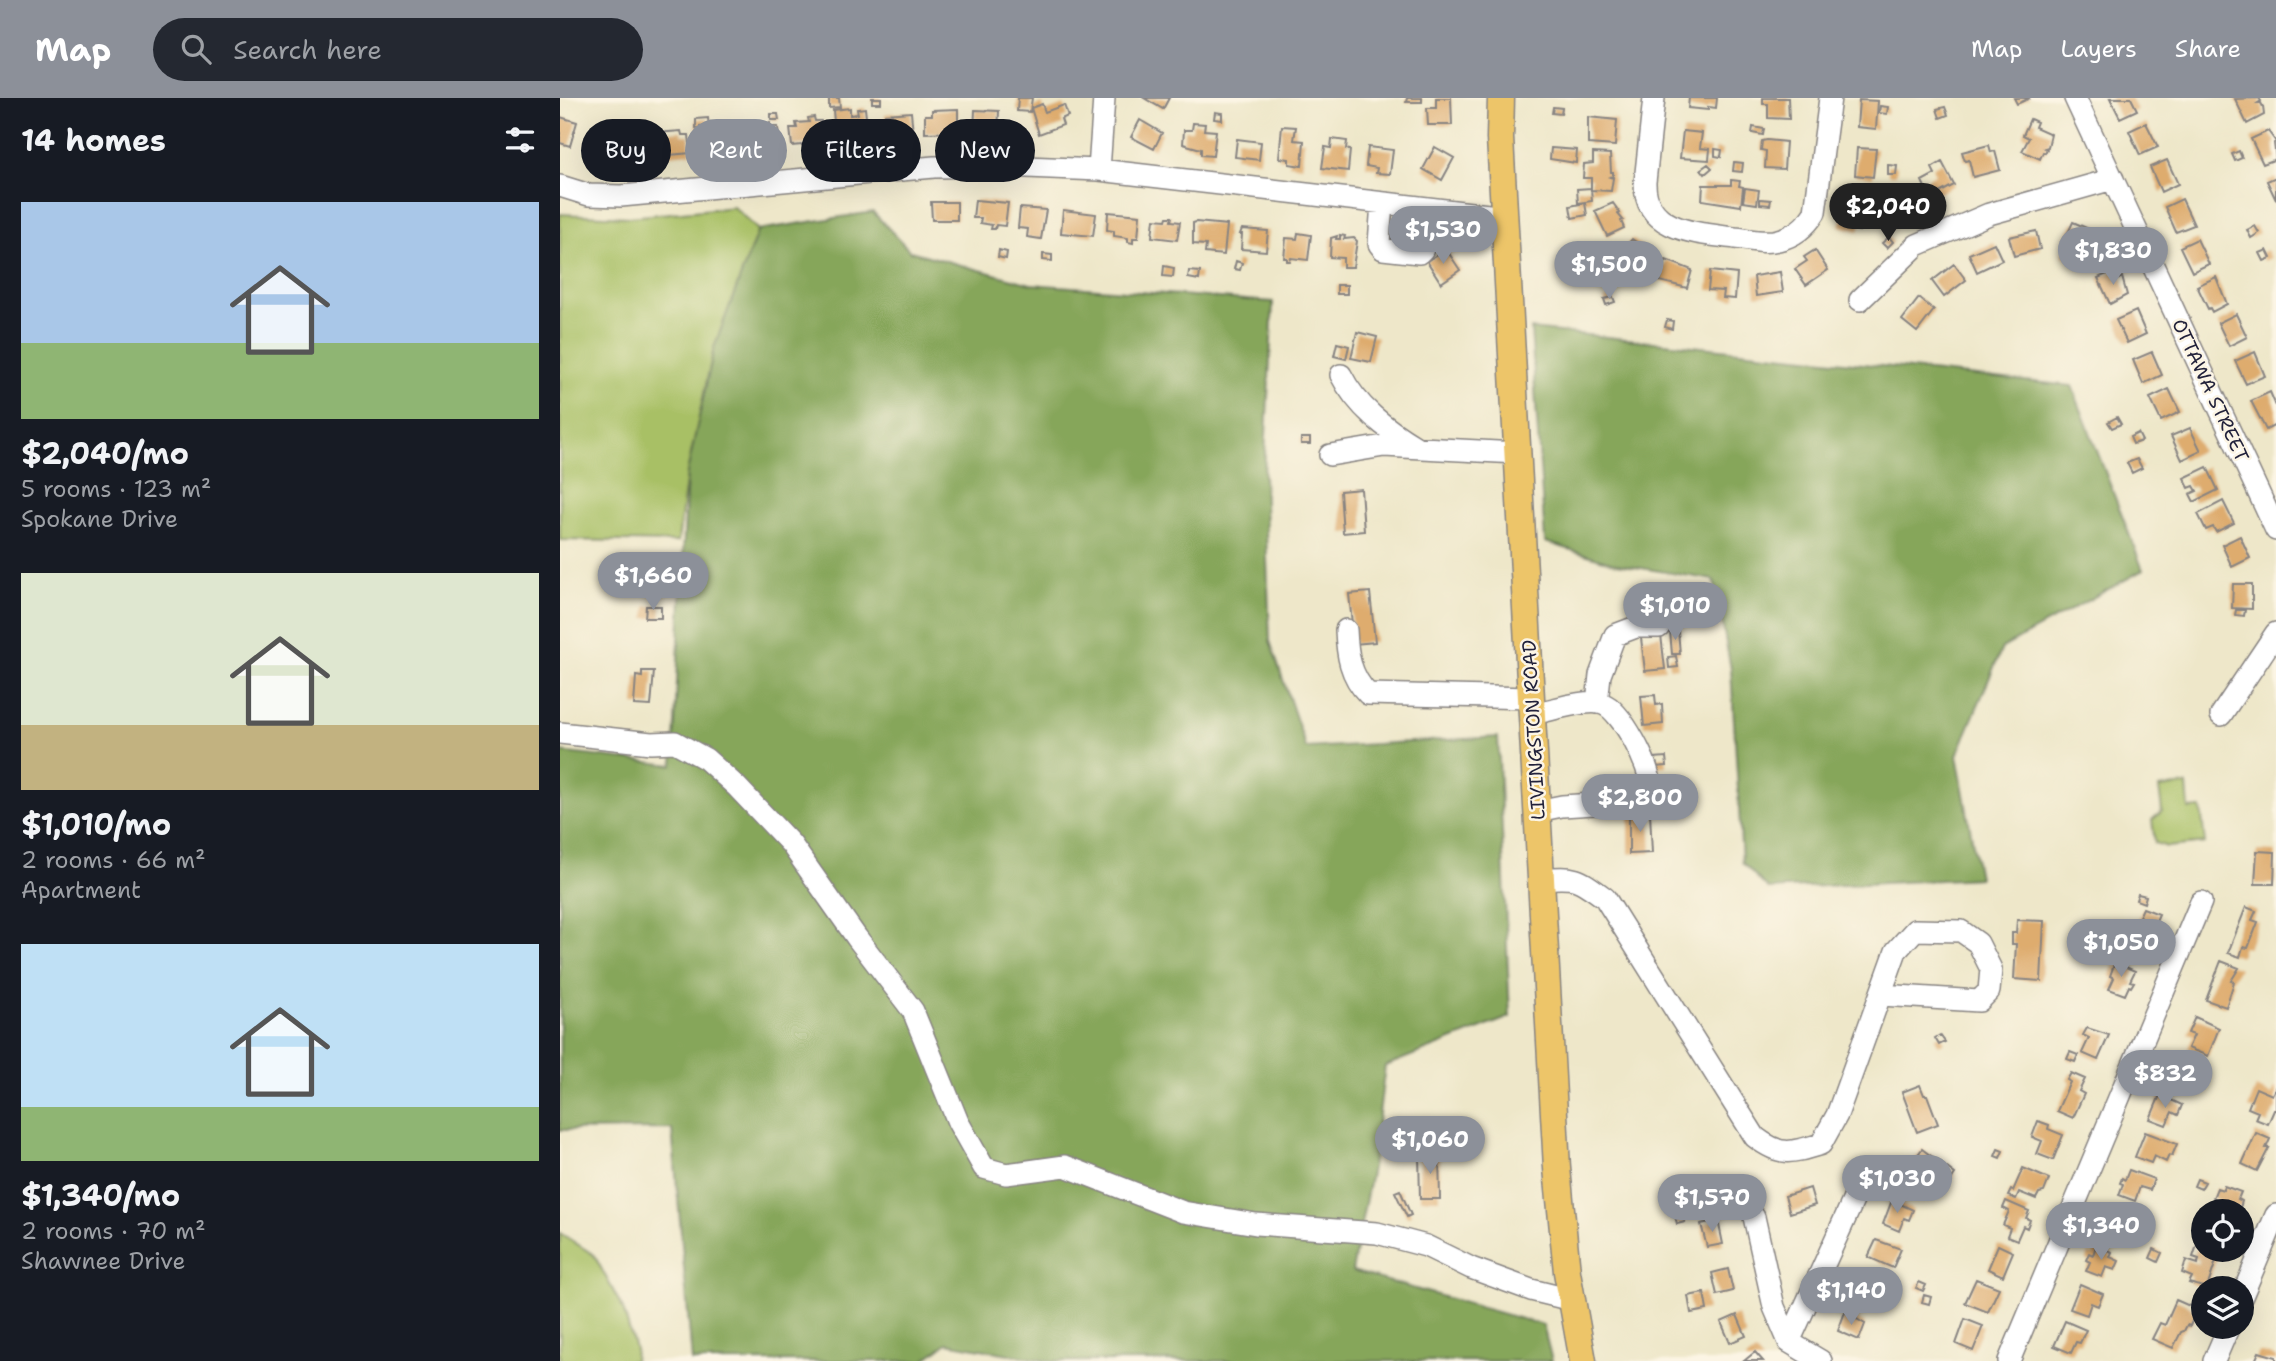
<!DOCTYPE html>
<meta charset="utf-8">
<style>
body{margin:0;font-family:"Shantell Sans",sans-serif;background:#242831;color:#f1f3f6;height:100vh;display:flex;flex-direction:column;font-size:26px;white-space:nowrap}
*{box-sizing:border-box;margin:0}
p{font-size:23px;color:#9ea1a6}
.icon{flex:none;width:38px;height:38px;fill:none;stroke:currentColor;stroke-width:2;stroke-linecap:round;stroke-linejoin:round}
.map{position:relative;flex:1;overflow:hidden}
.side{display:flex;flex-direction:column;background:#171b24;width:560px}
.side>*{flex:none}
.banner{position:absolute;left:21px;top:21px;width:665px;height:63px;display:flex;gap:14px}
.fabs{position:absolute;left:1631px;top:1101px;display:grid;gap:14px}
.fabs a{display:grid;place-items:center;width:63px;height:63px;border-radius:50%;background:#171b24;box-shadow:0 7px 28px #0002;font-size:35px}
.price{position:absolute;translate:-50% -60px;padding:0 16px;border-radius:24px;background:#8c9099;color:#fff;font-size:23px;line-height:46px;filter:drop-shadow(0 2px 4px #0008)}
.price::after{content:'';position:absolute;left:50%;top:42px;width:21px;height:16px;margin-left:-10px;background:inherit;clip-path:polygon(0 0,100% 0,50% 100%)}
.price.on{background:#222;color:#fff}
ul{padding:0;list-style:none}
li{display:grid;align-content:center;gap:14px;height:371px;padding:0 21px}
li span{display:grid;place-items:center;height:217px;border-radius:0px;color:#555}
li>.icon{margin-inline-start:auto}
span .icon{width:126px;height:126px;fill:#fffc;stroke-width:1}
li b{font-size:30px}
h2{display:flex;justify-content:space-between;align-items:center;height:84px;padding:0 21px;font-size:30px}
.tag{padding:0 24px;border-radius:32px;background:#171b24;box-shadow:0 7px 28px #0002;font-size:24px;line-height:63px}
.tag.on{background:#8c9099;color:#fff}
header{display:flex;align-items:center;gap:42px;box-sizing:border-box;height:98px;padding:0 35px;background:#8c9099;color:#fff}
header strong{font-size:33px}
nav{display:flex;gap:38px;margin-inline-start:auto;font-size:24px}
.search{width:490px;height:63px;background:#242831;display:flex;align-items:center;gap:18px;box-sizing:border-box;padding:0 24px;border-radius:38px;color:#9ea1a6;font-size:26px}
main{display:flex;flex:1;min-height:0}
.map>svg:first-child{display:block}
.green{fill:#a8c065;stroke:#657150;stroke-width:2}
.forest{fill:#86a65a;stroke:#54644a;stroke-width:2}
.building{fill:#deac6e}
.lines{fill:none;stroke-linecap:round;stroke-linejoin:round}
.minor-casing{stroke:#888482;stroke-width:24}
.major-casing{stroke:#888482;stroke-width:29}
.minor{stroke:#fff;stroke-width:21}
.major{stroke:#edc569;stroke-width:26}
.labels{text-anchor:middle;stroke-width:5;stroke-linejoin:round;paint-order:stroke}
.street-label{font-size:19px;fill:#22223b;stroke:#fcf5e5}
</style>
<header>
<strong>Map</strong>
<div class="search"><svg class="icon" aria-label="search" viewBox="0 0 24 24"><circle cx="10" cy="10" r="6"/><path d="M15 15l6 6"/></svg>Search here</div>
<nav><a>Map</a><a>Layers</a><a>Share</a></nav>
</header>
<main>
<section class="side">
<h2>14 homes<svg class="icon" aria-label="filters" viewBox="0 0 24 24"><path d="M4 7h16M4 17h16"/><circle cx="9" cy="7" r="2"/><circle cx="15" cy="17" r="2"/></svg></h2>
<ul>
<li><span style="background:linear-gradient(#a9c7e8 65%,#8fb573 0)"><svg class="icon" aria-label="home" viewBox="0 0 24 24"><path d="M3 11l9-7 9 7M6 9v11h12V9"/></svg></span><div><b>$2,040/mo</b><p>5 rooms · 123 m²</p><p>Spokane Drive</p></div></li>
<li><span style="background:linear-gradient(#dfe7d0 70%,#c2b280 0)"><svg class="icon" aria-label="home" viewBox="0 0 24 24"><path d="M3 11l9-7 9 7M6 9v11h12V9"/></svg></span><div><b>$1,010/mo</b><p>2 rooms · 66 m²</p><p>Apartment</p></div></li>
<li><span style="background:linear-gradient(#bfe0f5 75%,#8fb573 0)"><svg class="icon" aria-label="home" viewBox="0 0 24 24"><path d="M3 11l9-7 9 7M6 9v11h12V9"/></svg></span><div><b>$1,340/mo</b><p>2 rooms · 70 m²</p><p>Shawnee Drive</p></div></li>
</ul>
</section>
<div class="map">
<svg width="1716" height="1263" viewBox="0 0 1716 1263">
<rect width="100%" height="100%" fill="#fcf5e5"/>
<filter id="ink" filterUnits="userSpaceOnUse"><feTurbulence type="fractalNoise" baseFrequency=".0143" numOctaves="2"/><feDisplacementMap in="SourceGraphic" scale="14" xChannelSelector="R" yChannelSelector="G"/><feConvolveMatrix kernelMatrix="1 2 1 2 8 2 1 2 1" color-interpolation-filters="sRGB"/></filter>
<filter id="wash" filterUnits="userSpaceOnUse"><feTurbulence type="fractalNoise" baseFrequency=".00686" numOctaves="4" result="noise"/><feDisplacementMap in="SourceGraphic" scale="28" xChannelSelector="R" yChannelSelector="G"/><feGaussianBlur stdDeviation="1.57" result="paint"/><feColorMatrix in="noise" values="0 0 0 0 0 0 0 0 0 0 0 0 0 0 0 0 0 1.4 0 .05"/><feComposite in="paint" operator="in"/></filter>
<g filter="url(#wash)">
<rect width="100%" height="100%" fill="#eee7c9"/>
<path class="green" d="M174,109L198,132L154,250L127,375L118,444L0,442V116L69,119Z
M1627,687L1629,711L1641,710L1645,745L1607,749L1595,745L1592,722L1602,713L1599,690Z
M0,1135L34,1157L63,1211L75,1251L74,1263H0Z"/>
<path class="forest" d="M313,114L350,153L471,186L713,204L704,377L710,543L746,650L938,639L950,919L825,968L813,1064L792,1173L983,1227L992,1263H488L387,1245L363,1263H132L112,1031L0,1032V654L113,667L127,375L154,250L198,132Z
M971,231L1512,288L1583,472L1442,550L1397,657L1419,780L1208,791L1182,764L1171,571L1154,482L1057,466L985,444Z"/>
<g id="blocks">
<path class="building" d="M269,0H279L280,9L269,10Z
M312,0H321V5H312Z
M458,0H472L470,14L457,13Z
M584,0H609L603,11Z
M847,0H862V4H846Z
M876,0H891L892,27H868L867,10H876Z
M1129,0H1157L1156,10L1148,9V12L1128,10Z
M1203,0H1228L1229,21L1208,20V6H1203Z
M1454,0H1470L1457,6Z
M1550,0H1571L1577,12L1560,20Z
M1699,0L1701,3L1698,5H1701L1703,9L1704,17L1687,26L1675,1Z
M1299,2L1318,3L1316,31L1297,29Z
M482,6L485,14L504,7L508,18L501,21L503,27L479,36L471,10Z
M1320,8L1328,9L1327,16L1319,15Z
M993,9L1002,10L1001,16L992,15Z
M1385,9L1388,17L1380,20L1377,11Z
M290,10V17L298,16L297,11L305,10L308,38L273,40L272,36H275L273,12Z
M398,11V34L365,35V17H372V12Z
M415,12L439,13L438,35L414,34Z
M351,14L353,36L320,39L318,22L325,21V16Z
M655,14L662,15V22L654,21Z
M211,16H218L219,22H211Z
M0,19L17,24L10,48L0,45Z
M254,19L255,23H261L263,45L232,48L230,30H237L236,25L249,24L248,20Z
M1028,19L1057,22L1055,48L1028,46Z
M148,20L149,29L141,30L140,27V30H136V21Z
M1470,21L1477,24L1475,29L1491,36L1488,49L1485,50L1487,51L1485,55L1483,54L1480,61L1462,53L1469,40L1463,37Z
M580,22L602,35L594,51L571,39Z
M210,25V29H218L219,47L187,49L186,26Z
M633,25L645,26L644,32L656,33L653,58L641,57V51L623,46L624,32H632Z
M1586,25L1598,49L1580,57L1569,33Z
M722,28L736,29L734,42L744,43L742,68L729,66V61L719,60Z
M1193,29L1204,31L1203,37L1192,35Z
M167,32V37L174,36L176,54L143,57L142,34Z
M121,33L122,37H129L131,55L98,58L96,35Z
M1123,33L1142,35L1140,50L1150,51L1149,62L1120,60Z
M1708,33L1716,44L1714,45L1716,61L1703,66L1691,41Z
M77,40V45L85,44L86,61L55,65L53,42Z
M677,41L701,44L699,62L675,59Z
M772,41L787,43L786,51L790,52L788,73L762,70L765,49L771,50Z
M1207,42L1226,44L1224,71L1205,70L1206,53L1201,52L1202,43Z
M1429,47L1431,54L1435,53L1440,72L1413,79L1409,62L1405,63L1402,54Z
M808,49L833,52L830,76L816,75L817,70L806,68Z
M875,49L894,60L882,82L863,71Z
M991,50L1017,52L1016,65L990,61Z
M1297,50L1316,51L1313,79L1295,77Z
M1155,51L1162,52L1161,59L1155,58Z
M1679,53L1682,60L1675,63L1672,56Z
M1033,55L1050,56L1051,74H1053V78L1050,79L1053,80L1051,93L1031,92V80H1023L1024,66L1033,65Z
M1607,62L1618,86L1601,94L1590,69Z
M1174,64L1183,65L1182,74L1173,73Z
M1382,64L1394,87L1370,100L1362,83L1375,76L1372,70Z
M1148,66L1152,70L1145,76L1141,71Z
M1328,67L1337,68L1336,77H1328Z
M1716,79V102L1707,83Z
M1171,82L1180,83L1179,88L1183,89L1181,108L1142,102L1143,87H1171Z
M1031,90L1032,103L1018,105L1017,91Z
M1185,90L1199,92L1197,106L1183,104Z
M1200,101L1211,102L1210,107L1200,106Z
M1288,101L1307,107L1299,133L1280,128Z
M1622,101L1634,127L1616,134L1605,109Z
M415,102L448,105L445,128L436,127L435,131H431L432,127L420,125L421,120H413Z
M371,104H397V122H372Z
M1025,105L1027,117L1012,120L1010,108Z
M1053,105L1060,115L1058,116L1063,122L1061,123L1064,130L1047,138L1035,113Z
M1327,106L1339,121L1330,129L1318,113Z
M460,110L486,112L481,141L467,139L468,131L458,130Z
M503,112L536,116L533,138L501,135Z
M548,114L580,117L578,140H573V145L568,144V140L554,138V133L547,132Z
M607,119H612L611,123L620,124L617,142L592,139L594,121L606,122Z
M636,124L667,127L664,157L645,155L646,147L633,146V125Z
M1513,124L1538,135L1530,153L1505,141Z
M1695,128L1699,135L1691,140L1687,132Z
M682,131L708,133L706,153L681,151L682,136H680Z
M1476,133L1480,151L1454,158L1449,139Z
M738,135L751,137L748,162L731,160L730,163H727V160H724L726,140L737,141Z
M780,137L785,138L784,141L794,140L797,143L793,169H783V160L770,159L771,140L777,138L776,141H780Z
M1329,139L1333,144L1327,150L1322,145Z
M1072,141L1094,158L1082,173L1060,155Z
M1637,141L1649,166L1632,174L1620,149Z
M1434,145L1442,162L1417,174L1409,156Z
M1507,148L1518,153L1513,163L1502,157Z
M886,151L900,172L881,185L867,163Z
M439,152L447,154L446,161L438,159Z
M1255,152L1268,172L1246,187L1235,171L1247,163L1244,159Z
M1707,152L1711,160L1704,163L1700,155Z
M1031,155L1033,160L1026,165L1023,160Z
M483,156L492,157V163L483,162Z
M1106,162L1132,172L1127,190L1100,183Z
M676,163L682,165L680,172L674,171Z
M1394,166L1406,182L1384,199L1372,183Z
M604,168L614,170L613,179L603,178Z
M1556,172L1559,181L1562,179L1567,197L1550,206L1538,180Z
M629,173L640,174L639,182L628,180Z
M1150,173L1177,176L1175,201L1163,200L1164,193L1148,192Z
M1220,174L1223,194L1196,198L1194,178Z
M1656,179L1667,206L1652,214L1650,210L1648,211L1637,188Z
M777,187H787V196H777Z
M1053,199L1055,204L1046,207L1044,201Z
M1359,200L1374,212L1357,234L1342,222Z
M1576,213L1586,236L1567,245L1556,222Z
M1676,216L1687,239L1669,248L1658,225Z
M1107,222L1113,223L1112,231L1105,229Z
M797,234L817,239L811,264L791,260Z
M777,245L789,248L786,261L774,258Z
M1592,254L1602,277L1583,286L1573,262Z
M1695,254L1705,278L1686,286L1675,263Z
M1609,291L1620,314L1601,323L1590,300Z
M1710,294L1716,308V327L1706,332L1691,303Z
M1557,319L1561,326L1552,330L1548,324Z
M1630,330L1641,353L1622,362L1611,338Z
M1578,335L1582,343L1573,346L1570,339Z
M741,340H750V346H741Z
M1577,361L1582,370L1572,375L1567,365Z
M1647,369L1658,392L1634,404L1630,396L1637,393L1634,388L1629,390L1624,380Z
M801,391L804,433L783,435L780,393Z
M1663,403L1674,425L1656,434L1653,429L1646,432L1638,416Z
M1680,438L1690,460L1672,469L1662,447Z
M1673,486H1692V511L1672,510Z
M810,494L815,544L794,546L789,496Z
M86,508H101V520H85Z
M1676,512H1685L1684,518L1675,517Z
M1118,532L1120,556H1112L1110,533Z
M1101,537L1105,571L1085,573L1081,540Z
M1116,558L1118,569L1109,570L1108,559Z
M82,573H94L91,608L74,607L76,578L82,579Z
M1095,597L1096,607L1102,606L1103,626L1084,628L1081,598Z
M1106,659L1107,668L1095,669L1094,660Z
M1090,715L1092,755L1069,756V716Z
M1697,753L1715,754L1714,786H1695Z
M1578,796L1586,798L1584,805L1576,802Z
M1686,809L1696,813L1692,822L1698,824L1688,850L1683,849L1680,859L1668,855Z
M1583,810L1599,816L1595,825L1599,827L1597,833L1593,832L1589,841L1572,834Z
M1457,822L1484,823L1481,883L1454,881L1456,846H1452V835H1456Z
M1555,845L1562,848L1559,855L1553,852Z
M1661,863L1679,870L1671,883L1674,884L1666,909L1646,902Z
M1559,866L1575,873L1570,883L1574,884L1571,889L1569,888L1565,897L1549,891L1554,880L1550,878L1554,867L1558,869Z
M1635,919L1659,930L1648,958L1628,950L1634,937L1628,935Z
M1527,930L1549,937L1538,962L1522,955L1529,940L1523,937Z
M1380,937L1385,944L1379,947L1375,940Z
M1510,954L1518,957L1515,964L1507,961Z
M1617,958L1633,965V971L1623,989L1607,983Z
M1511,975L1525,981L1519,993L1524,996L1513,1020L1497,1013L1510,984L1507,982Z
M1360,987L1364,997H1367L1378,1026L1357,1034L1342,994Z
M1716,988V1012H1714L1708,1026L1695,1021L1698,1014L1688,1010L1696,990L1712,997Z
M1600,997L1622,1007L1618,1017L1612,1014L1606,1027L1590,1021Z
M1478,1023L1489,1027L1488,1031L1503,1037L1493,1062L1477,1056L1482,1043L1472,1039Z
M1585,1034L1617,1046L1612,1058L1609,1057L1606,1064L1594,1058L1591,1065L1575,1059Z
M1696,1035L1710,1041L1706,1050H1709L1697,1073L1682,1066Z
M1362,1051L1395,1076L1382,1095L1348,1070Z
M1438,1051L1443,1053L1440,1060L1435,1058Z
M859,1056H879L880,1101H860Z
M1463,1070L1489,1081L1484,1094L1479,1095L1476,1101L1459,1094L1456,1101L1448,1098L1451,1092L1453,1093Z
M1569,1072L1594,1081L1590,1092L1580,1089L1575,1103L1559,1097L1563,1086L1560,1085L1562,1080L1565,1082Z
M1637,1081L1645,1084L1641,1091L1634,1088Z
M1664,1088L1681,1094L1678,1101L1682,1103L1680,1110L1675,1108L1674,1113L1655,1112L1659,1102L1653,1100L1657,1090L1663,1092Z
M1250,1090L1255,1107L1230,1115L1225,1098Z
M840,1092L851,1117L847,1119L835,1094Z
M1332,1102L1353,1112L1349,1122L1344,1120L1339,1133L1323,1126Z
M1446,1103L1469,1113L1466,1120L1470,1122L1467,1130L1463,1128L1457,1142L1447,1138L1450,1130L1443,1127L1449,1113L1443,1110Z
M1552,1111L1571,1118L1563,1139L1544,1132L1546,1117L1549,1119Z
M1123,1116L1125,1124L1117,1126L1115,1118Z
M1158,1122L1163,1146L1147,1149L1141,1126Z
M1316,1142L1341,1151L1333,1170L1308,1159Z
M1438,1147L1453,1154L1443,1178L1428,1171Z
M1637,1147L1643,1149V1152L1659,1154L1647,1190L1629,1185L1632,1179L1622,1175L1626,1162L1638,1166L1639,1161L1633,1159Z
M1536,1148L1552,1154L1550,1159L1559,1163L1555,1172L1546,1169L1542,1179L1526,1173L1530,1164L1526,1162L1529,1155L1533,1157Z
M1594,1151L1602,1155L1598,1164L1590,1160Z
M1168,1171L1173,1193L1157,1197L1152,1175Z
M1300,1180L1312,1185L1305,1204L1292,1199L1295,1192L1292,1191L1294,1186L1297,1187Z
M1416,1181L1439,1190L1428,1214L1405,1205Z
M1359,1184L1366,1187L1363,1193L1356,1190Z
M1520,1186L1543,1196L1538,1208L1531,1205L1527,1217L1510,1211Z
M1144,1195L1147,1212L1131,1215L1128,1198Z
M1364,1197L1371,1199L1369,1206L1362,1204Z
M1616,1202L1632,1209L1631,1212L1636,1214L1630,1228L1627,1227L1624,1233L1621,1234L1613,1250L1592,1241L1600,1225L1605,1227Z
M1285,1214L1305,1226L1299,1242L1278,1233Z
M1177,1217L1186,1238L1170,1245L1161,1224Z
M1405,1221L1423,1228L1413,1253L1396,1246Z
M1505,1223L1526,1232L1520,1245L1516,1244L1511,1255L1494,1248Z
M1195,1254L1203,1263H1184Z
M1699,1254L1716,1259V1263H1695Z"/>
</g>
</g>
<g filter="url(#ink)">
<use href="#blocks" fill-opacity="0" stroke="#888482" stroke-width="2"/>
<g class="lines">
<defs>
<path id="minor" d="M1094,0L1085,84C1084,134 1138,135 1175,140C1188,141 1204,146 1218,142C1235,138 1246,129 1255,114L1270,0
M1515,0L1716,432
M539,72L544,0
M0,88L29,97L61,98L374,69L442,68L539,72L946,119
M822,105L819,146L823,151L859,155L863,151L870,111
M1300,202L1357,147L1429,116L1553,81
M781,277C797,309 826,331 856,349
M770,357L824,348L957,355
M786,532C787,556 790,578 808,596L971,600
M1037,605L1040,577L1055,537L1076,529H1099
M972,616C990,613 1026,600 1043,606C1061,612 1092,670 1090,689C1089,695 1086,700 1082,703L1002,708L977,713
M1661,617L1716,535
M0,635L91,645L115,644L146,661L177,689L231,746L297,840L353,913L398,1024L424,1070L446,1076L505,1068L623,1114L696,1126L817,1135L866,1148L911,1170L971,1192L1012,1202
M981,781C1015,778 1017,779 1045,800L1195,1039C1221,1059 1231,1055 1261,1046L1277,1017L1336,853L1355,832L1401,833L1418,845L1431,871L1429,893L1419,903L1321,897
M1194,1119L1214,1209L1229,1244L1261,1263
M1682,1198L1716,1117
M1229,1244L1306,1074
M1449,1263L1641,804
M1654,1263L1669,1228"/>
<path id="major" d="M941,0L940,40L997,1070L1007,1174L1023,1263"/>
</defs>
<use href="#minor" class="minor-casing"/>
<use href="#major" class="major-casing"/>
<use href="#minor" class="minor"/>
<use href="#major" class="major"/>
</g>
</g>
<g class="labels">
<g class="street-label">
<text transform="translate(1651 292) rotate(65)" y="7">OTTAWA STREET</text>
<text transform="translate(973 632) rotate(-93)" y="7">LIVINGSTON ROAD</text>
</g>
</g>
</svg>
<div class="fabs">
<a><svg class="icon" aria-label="locate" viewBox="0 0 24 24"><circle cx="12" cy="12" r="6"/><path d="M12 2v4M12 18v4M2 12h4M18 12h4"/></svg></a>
<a><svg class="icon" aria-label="layers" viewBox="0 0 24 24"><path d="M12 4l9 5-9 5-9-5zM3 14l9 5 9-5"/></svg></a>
</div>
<b class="price on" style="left:1328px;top:145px">$2,040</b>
<b class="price" style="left:883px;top:168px">$1,530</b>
<b class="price" style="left:1553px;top:189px">$1,830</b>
<b class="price" style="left:1049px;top:203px">$1,500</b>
<b class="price" style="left:93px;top:514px">$1,660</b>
<b class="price" style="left:1115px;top:544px">$1,010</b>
<b class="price" style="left:1080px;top:736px">$2,800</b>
<b class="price" style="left:1561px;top:881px">$1,050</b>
<b class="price" style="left:1605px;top:1012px">$832</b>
<b class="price" style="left:870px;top:1078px">$1,060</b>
<b class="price" style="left:1337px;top:1117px">$1,030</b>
<b class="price" style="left:1152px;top:1136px">$1,570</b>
<b class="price" style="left:1541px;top:1164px">$1,340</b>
<b class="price" style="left:1291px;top:1229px">$1,140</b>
<div class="banner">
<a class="tag">Buy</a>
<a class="tag on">Rent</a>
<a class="tag">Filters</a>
<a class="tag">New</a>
</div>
</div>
</main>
